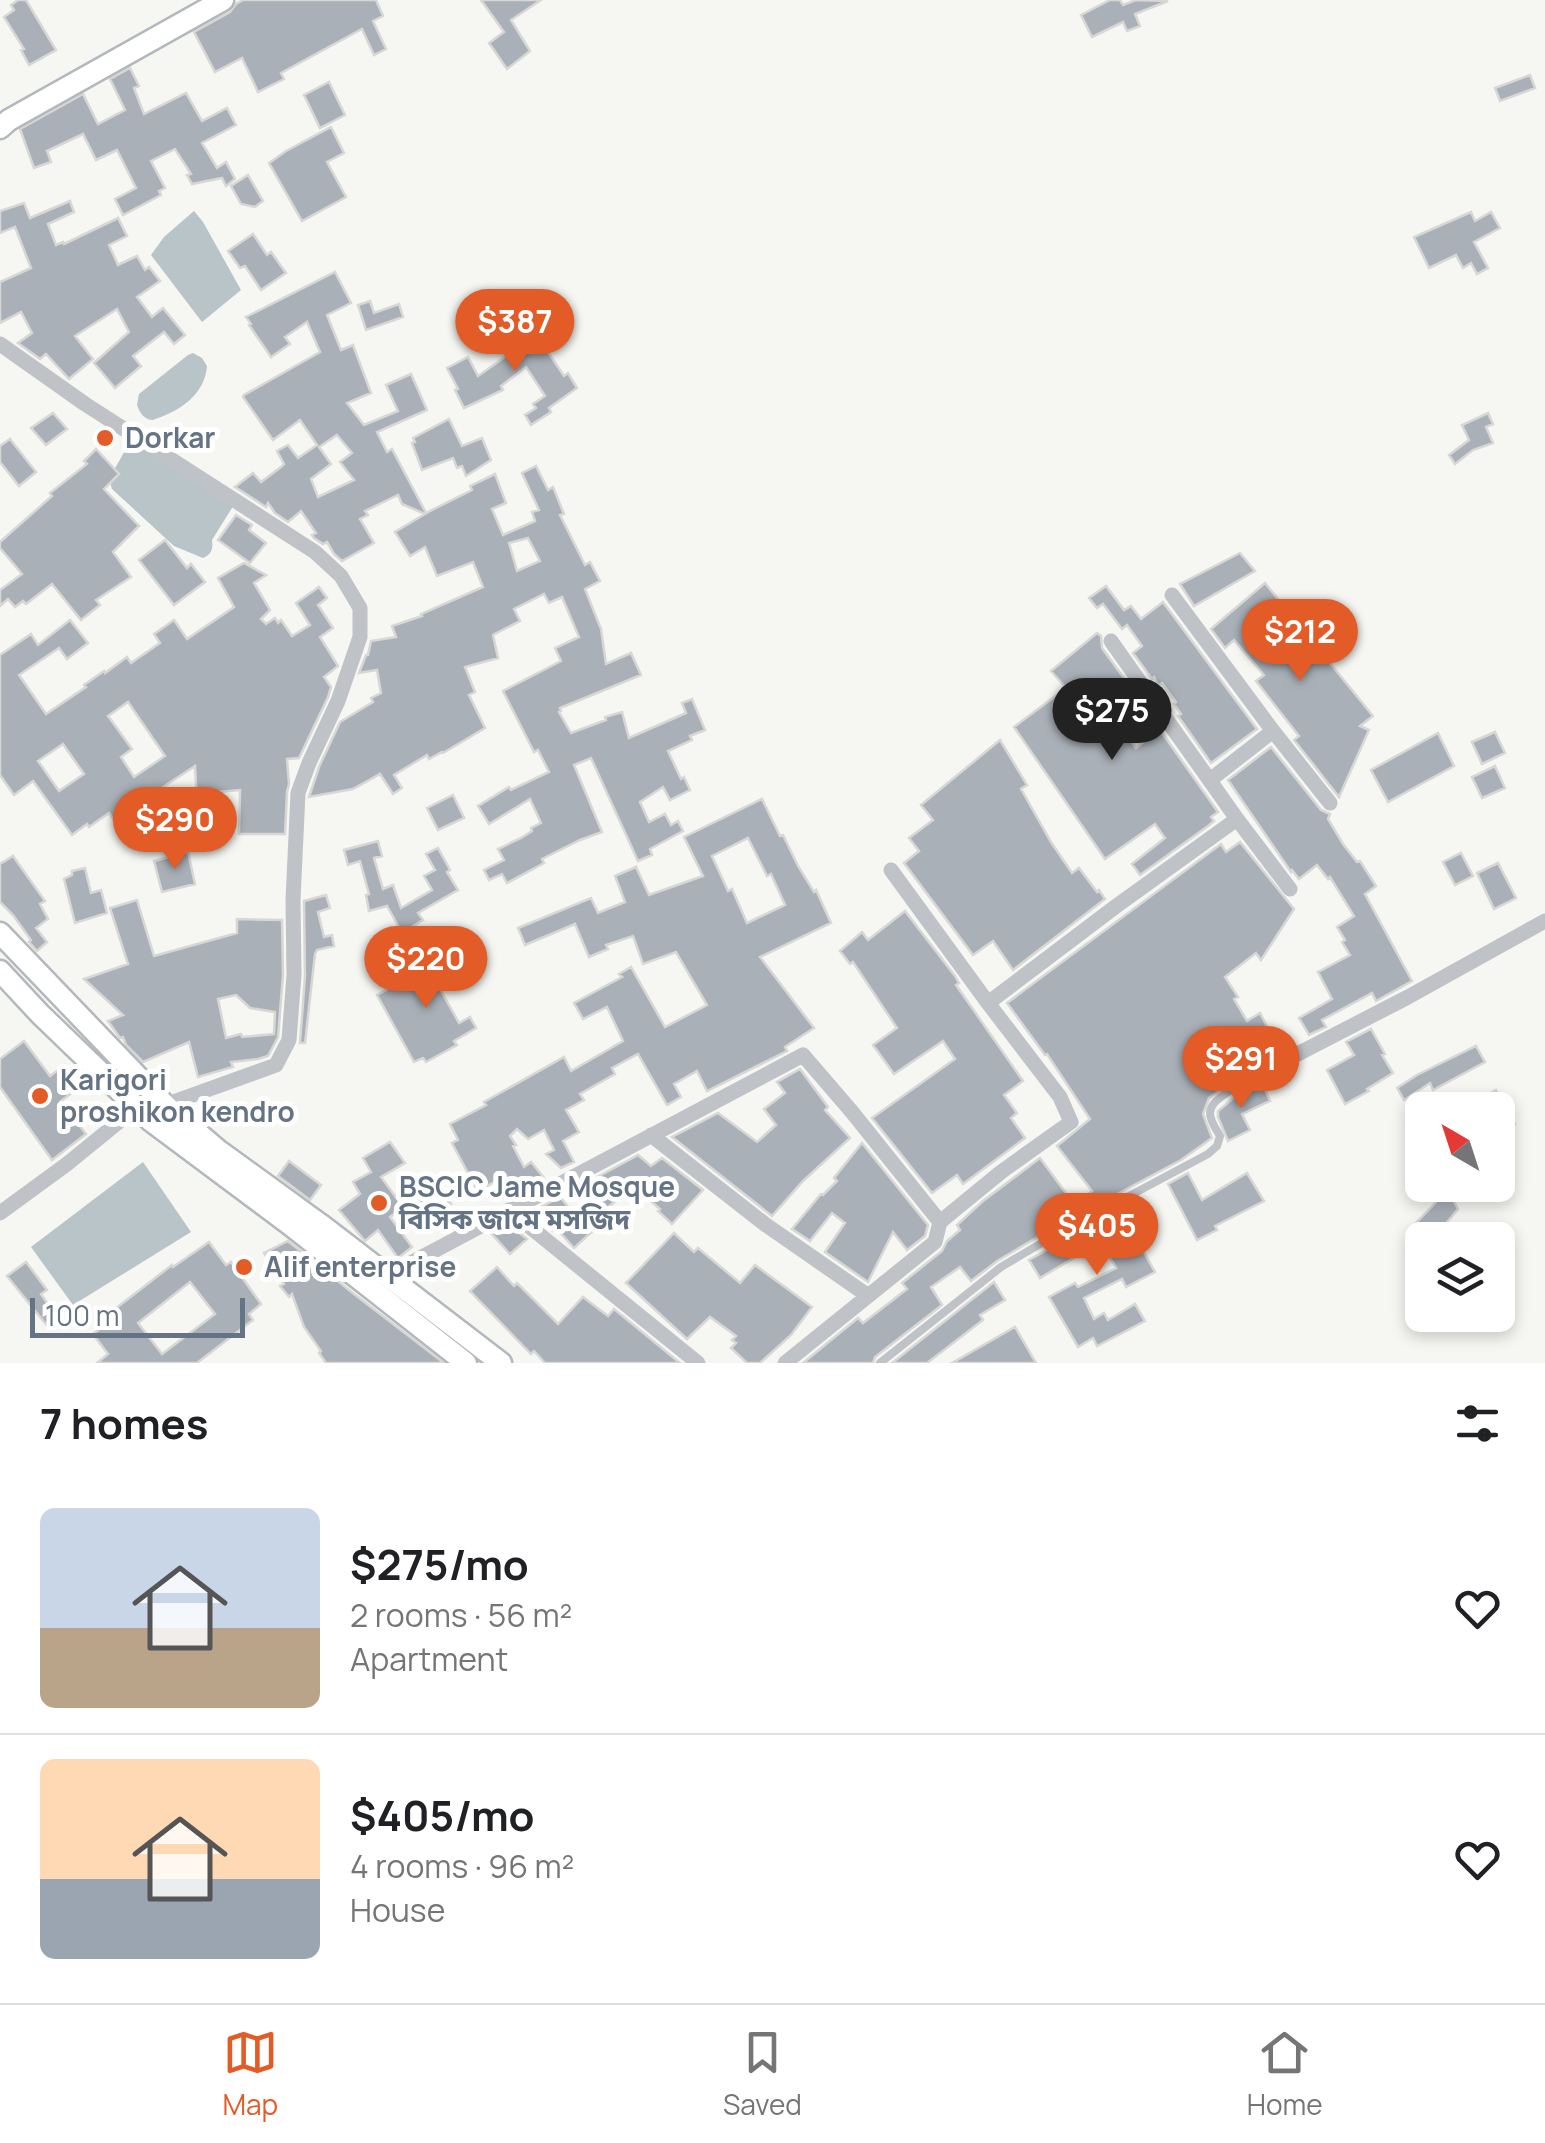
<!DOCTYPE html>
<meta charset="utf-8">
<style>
body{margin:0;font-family:Manrope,"Noto Sans Bengali",sans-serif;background:#f6f6f6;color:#202124;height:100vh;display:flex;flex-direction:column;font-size:38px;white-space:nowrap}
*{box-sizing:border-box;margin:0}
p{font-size:32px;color:#757577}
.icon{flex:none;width:55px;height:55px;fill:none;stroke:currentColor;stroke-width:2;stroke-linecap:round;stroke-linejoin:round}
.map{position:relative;height:1363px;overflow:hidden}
.side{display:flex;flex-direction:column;background:#fff;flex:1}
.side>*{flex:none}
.needle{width:65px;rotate:321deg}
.buttons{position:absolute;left:1405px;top:1092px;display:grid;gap:20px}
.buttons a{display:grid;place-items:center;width:110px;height:110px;border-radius:15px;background:#fff;box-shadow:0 5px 15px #0003;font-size:50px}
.scale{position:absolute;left:30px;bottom:25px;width:215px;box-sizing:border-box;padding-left:10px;border:5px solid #657484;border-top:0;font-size:28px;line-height:35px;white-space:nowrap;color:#657484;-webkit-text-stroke:8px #fff;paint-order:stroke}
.price{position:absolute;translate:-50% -85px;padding:0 22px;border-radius:35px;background:#e35b26;color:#fff;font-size:32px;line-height:65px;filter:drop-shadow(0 2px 5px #0008)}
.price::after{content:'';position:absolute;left:50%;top:60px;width:30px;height:22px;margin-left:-15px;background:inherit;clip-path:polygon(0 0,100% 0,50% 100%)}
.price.active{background:#222;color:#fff}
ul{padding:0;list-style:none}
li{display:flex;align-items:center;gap:30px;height:250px;padding:0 40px}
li+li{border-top:2px solid #e0e0e0}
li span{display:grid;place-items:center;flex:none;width:280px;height:200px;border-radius:15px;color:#555}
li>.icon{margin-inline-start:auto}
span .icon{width:120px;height:120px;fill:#fffc;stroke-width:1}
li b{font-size:42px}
h2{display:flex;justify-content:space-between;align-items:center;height:120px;padding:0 40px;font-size:42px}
.tab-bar{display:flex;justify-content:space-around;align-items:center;height:140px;border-top:2px solid #e0e0e0;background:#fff;font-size:28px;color:#757577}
.tab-bar a{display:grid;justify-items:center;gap:5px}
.tab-bar .active{color:#e35b26}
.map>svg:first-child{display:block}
.water{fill:#b9c4c9}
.building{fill:#a9b0b7;stroke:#d7d7d5;stroke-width:2.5;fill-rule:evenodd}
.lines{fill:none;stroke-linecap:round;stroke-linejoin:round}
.secondary-casing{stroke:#b3b8bd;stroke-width:25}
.lane{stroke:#bfc2c7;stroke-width:8}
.street{stroke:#bfc2c7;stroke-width:15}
.secondary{stroke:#fff;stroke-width:20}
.poi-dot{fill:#e35b26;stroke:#fff;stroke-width:4}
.labels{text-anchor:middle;stroke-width:10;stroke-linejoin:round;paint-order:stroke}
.poi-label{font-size:28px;font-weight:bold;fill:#657484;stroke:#fff;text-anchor:start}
</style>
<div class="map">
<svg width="1545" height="1363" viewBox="0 0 1545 1363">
<rect width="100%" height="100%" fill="#f6f6f2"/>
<path class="water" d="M194,211L203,222L241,290L202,322L151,255L164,237Z
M193,353L202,358L207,366C205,392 184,408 161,417C154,419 153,422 146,418C141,415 139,410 137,405L139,394L188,355Z
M133,443L235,503L212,540C213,549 212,554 203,558L174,546L112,489L109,479L123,454Z
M143,1162L191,1232L73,1305L31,1247Z"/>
<path class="building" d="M18,0H26L56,50L29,65L21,50L24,49L4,17L14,10L11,5Z
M243,0H376L383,16L373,21L386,49L374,55L362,29L281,73L284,79L258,92L242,58L215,72L194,32L230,12L236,4Z
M481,0H541L511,20L530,51L507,69L489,43L504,32Z
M1110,0H1120L1123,5L1136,0L1168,1L1135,14L1140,26L1127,31L1123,22L1092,37L1081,15Z
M130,68L139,86L134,88L144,114L186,93L202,121L227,108L236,125L202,143L217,168L226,162L235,179L226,186L222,178L192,184L187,175L191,174L175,149L151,161L165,188L159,191L161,195L123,215L115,199L136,188L117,150L96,160L83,134L47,151L51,162L34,168L20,129L83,94L98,124L125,110L110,79Z
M1530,75L1535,88L1500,101L1495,88Z
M329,82L345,115L320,128L304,95Z
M331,127L344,153L327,162L346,197L302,221L269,163L286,151Z
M248,175L263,201L255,207L241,204L231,186Z
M70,201L74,212L48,224L56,245L63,242L64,244L118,218L127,236L109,245L118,265L137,256L145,270L149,267L160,281L137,297L152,317L163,308L185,335L174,344L164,332L133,356L141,366L115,388L94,363L129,332L117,309L75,336L93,359L69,379L46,354L40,359L18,343L32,333L21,312L0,323V282L31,268L15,227L0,233V211L24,203L30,218Z
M1471,212L1475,221L1491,212L1500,228L1474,242L1488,268L1477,274L1471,263L1463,268L1456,255L1429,268L1414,237Z
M253,234L267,255L271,252L286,273L261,290L245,266L240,268L228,251Z
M335,272L351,303L327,315L341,350L353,345L371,393L347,403L364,425L398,411L386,385L411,374L427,410L377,432L387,452L392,449L426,513L472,490L470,486L495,474L506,503L492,509L503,535L535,521L532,512L539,510L522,473L536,466L548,490L553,487L564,514L560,515L585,565L590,562L600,581L585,589L601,629L606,664L631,653L641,675L560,708L561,711L559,712L571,733L606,720L605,717L622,712L629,738L686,713L682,703L692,699L705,730L690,736L692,740L668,751L681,779L684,777L690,790L670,800L663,787L640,802L649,822L665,814L671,825L678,821L683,831L650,849L652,855L638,861L591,758L574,765L602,832L580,840L542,859L544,863L507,883L502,874L489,880L484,870L504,860L498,849L521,838L532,831L531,828L541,823L530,799L489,824L478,806L509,787L511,790L549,772L538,750L534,752L503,691L561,661L555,648L579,637L562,597L549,603L544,594L514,609L520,621L493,635L498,658L465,667L475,692L469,695L485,728L443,753L442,752L429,759L427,755L394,775L402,788L393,794L380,774L353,789L309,797L319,767L340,722L373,702L371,698L381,693L377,670L359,673L366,655H368L371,641L396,637L392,626L422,616L421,614L483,587L473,562L437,576L425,547L410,556L395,532L425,514L402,504L398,495L365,511L368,515L360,519L374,543L342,561L334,554L327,542L323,544L314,538L312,535L316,533L301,511L288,522L275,513L268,503L266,507L235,487L253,473L261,482L281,467L284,464L277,451L288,445L298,458L317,445L300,420L273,440L243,397L244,395L320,352L307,322L285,337L290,344L271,357L249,325L251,324L246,317ZM337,435L352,453L340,462L354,480L318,497L311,479L331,464L319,447ZM528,538L540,561L517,571L509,543Z
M370,301L374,313L399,304L403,317L366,330L358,305Z
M528,322L564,376L568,373L577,388L549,408L551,412L531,425L525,415L536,408L533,404L545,396L526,367L501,386L503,390L464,408L455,390L458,389L447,368L468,357L478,376L515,350L506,336Z
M53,413L67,429L46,445L31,428Z
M1488,413L1493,424L1486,427L1493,443L1473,450L1455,464L1449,455L1469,440L1462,425Z
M449,419L462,446L482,438L491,460L466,476L462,466L457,468L453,458L422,470L412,443L415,442L413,438Z
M10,439L36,472L19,486L0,462V446Z
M96,449L119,474L104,489L139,526L113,552L131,577L96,600L100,605L81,620L52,584L26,604L23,601L15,607L8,599L0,606V590L22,574L0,548V542L52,496L50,493L87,464L84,461Z
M236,515L252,525L249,530L266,543L250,563L218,540Z
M165,540L187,568L191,564L205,582L174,605L139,560Z
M1240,553L1255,571L1194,606L1180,584Z
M244,563L266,575L254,583L270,610L261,619L266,624L275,618L278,623L281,620L292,636L310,625L296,603L319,587L327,598L318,605L333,628L320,637L338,666L324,677L331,687L328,697L299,758L287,759L289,784L287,792L285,834H239L240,790L217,792V800L197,801L195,766L145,799L136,807L139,811L126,820L124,817L116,823L109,813L89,827L87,824L72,835L33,781L14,795L0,775V655L31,634L38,645L70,620L88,643L67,659L59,648L19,675L46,714L86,687L84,685L104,671L105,673L127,657L131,663L160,643L154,634L174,620L187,639L234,607L218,578ZM128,702L165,756L134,777L121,757L132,749L108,716ZM63,744L84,774L59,791L38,761Z
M1265,583L1373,716L1360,726L1369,730L1339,797L1294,740L1299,736L1256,681L1264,675L1234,640L1225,648L1211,629Z
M1106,586L1124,610L1131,606L1141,619L1163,602L1257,729L1211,763L1178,716L1181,714L1174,704L1176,702L1162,683L1158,685L1154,677L1152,679L1133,653L1142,646L1127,625L1122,629L1103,604L1097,608L1089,598Z
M1097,633L1101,636L1102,648L1134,692L1109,710L1136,748L1160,730L1218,812L1211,817L1214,821L1208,826L1140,875L1132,864L1165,838L1155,824L1105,859L1014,727L1066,688L1051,671Z
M1495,732L1505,753L1482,764L1472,742Z
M1438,733L1454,766L1388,802L1371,770Z
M1000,740L1027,785L1021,789L1051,842L1072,873L1079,868L1097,892L1099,890L1105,899L1013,970L993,941L973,955L904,863L919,851L909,838L933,820L921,805Z
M1271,747L1321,810L1330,814L1328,819L1343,844L1357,862L1360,861L1376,886L1365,894L1412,981L1376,1001L1372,993L1322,1020L1326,1027L1309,1035L1299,1018L1332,999L1318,972L1350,955L1342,942L1345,940L1337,927L1354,916L1330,877L1328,879L1317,865L1299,879L1292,870L1291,872L1228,780Z
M1495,766L1505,788L1482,798L1472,777Z
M453,795L464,818L438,830L427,808Z
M762,799L780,836L783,835L798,866L814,892L816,890L831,923L760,957L814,1028L785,1047L787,1051L707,1091L697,1071L674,1084L681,1097L667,1105L638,1054L612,1068L615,1074L580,1094L584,1100L566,1110L579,1132L563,1141L574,1162L561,1168L546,1154L554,1150L544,1130L528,1139L517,1129L510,1136L516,1145L513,1146L524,1167L531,1162L545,1179L511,1197L501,1178L487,1186L483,1183L477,1190L452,1143L458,1140L450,1124L486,1105L484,1102L564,1057L571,1071L623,1041L607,1007L583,1019L574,1003L622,977L619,974L631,967L665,1027L707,1005L676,952L643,964L633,936L606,945L608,949L589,957L575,924L525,945L518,928L591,898L598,913L625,902L615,876L636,867L649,895L703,876L684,837ZM748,838L767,876L771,874L785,905L747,923L732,889L728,891L712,856Z
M378,841L382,856L374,858L383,889L393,885L401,908L432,890L424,876L435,870L426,854L438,848L450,870L447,872L458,890L418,913L423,920L408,929L410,935L405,938L387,906L369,911L366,895L369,894L360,861L348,865L344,850Z
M1240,842L1294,909L1261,960L1256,953L1225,977L1238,997L1234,999L1247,1021L1260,1013L1274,1040L1272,1041L1277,1052L1247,1068L1242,1075L1209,1098L1203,1114L1212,1138L1181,1160L1048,1231L997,1261L971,1281L960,1267L931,1287L942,1305L875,1357L873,1363H803L858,1318L863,1323L907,1289L902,1283L942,1251L947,1241L960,1230L957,1225L983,1201L1040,1158L1074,1204L1092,1191L1057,1146L1090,1119L1047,1054L1045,1055L1007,1003L1221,844L1226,852Z
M188,852L195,884L162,892L154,861Z
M1461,853L1473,876L1455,885L1443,862Z
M13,856L45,901L40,904L48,919L36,928L47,942L37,951L29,942L31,940L13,915L0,902V864Z
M1498,863L1516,898L1494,909L1477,873Z
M85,868L91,893L101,890L107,913L75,923L64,879L72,875V871Z
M326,895L330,908L318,912L324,937L332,935L334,946L317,950L315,954L305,1043H300L305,976L304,901Z
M137,900L154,956L237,933V919L282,920L283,975L278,1037L268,1056L258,1059L231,1062L233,1067L198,1077L189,1042L143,1062L126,1045L123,1037L120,1038L108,1021L123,1015L84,979L128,964L110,908ZM236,995L250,1008L275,1012L274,1034L242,1037L241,1034L226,1038L218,999Z
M905,911L955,976L959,983L956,985L1023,1081L1004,1095L1017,1113L1011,1118L1025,1138L963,1184L957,1175L932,1193L872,1118L955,1059L943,1041L894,1074L873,1045L897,1028L853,962L850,964L840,951L862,932L868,940Z
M461,950L468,963L435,980L459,1023L470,1017L476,1028L454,1041L457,1045L426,1062L423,1058L414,1062L377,995Z
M1371,1029L1385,1054L1382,1055L1393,1073L1367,1089L1369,1091L1345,1104L1327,1070L1354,1055L1346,1042Z
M24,1041L50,1076L65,1065L81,1086L61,1101L86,1134L52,1160L0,1087V1059Z
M1476,1046L1485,1062L1433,1090L1430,1083L1404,1100L1397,1088L1417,1075Z
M800,1069L828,1107L825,1110L850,1138L803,1181L772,1216L672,1137L718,1113L757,1142L776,1125L764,1109L785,1093L777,1082Z
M1263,1085L1270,1101L1242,1114L1250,1130L1228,1141L1218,1117V1111L1237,1095L1250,1088Z
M1496,1090L1515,1124L1498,1134V1110H1461Z
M390,1142L405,1163L381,1177L403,1207L390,1217L412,1247L398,1258L378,1230L365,1241L339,1210L360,1194L353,1182L371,1172L363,1158Z
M862,1143L928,1225L925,1236L907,1250L893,1232L868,1282L825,1252L845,1223L832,1213L810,1241L792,1229L821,1194L823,1195L837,1181L834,1178Z
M638,1155L651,1166L662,1158L703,1190L672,1224L658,1211L660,1209L637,1189L627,1198L624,1195L600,1213L606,1219L574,1248L556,1228L553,1231L530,1213L560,1197L575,1215L594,1198L581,1186Z
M289,1161L321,1185L310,1200L278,1176Z
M1188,1173L1202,1200L1247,1173L1264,1201L1215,1226L1217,1230L1197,1240L1168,1184Z
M1441,1185H1445L1458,1209L1433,1239L1416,1223L1439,1199L1434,1189Z
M441,1187L451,1204L424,1220L414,1203Z
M1120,1209L1155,1272L1126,1287L1122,1279L1084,1298L1094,1319L1104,1313L1108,1320L1135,1304L1145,1321L1097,1346L1093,1338L1078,1347L1049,1297L1075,1283L1078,1287L1116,1268L1103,1245L1101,1242L1040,1278L1029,1260Z
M508,1224L527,1239L510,1254L491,1233Z
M674,1233L694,1252L698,1248L740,1283L755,1265L812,1307L791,1335L760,1363H747L731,1348L736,1343L732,1340L736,1336L710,1317L687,1339L626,1283Z
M288,1241L354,1294L444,1363H326L319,1353L321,1351L304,1327L292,1294L289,1297L280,1286L284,1284L264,1253Z
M209,1242L226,1265L231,1262L261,1304L249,1314L253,1320L197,1363H97L108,1354L93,1334L106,1324L102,1319L172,1265L173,1267ZM190,1282L215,1314L162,1354L138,1323Z
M26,1262L47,1290L41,1294L59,1320L49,1328L7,1276Z
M497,1267L514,1286L517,1283L558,1324L583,1297L608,1316L614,1309L680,1363H545L534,1351L531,1354L470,1291Z
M994,1282L1005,1300L980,1315L983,1320L927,1363H892Z
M1015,1327L1036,1363H952Z"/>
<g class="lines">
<defs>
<path id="secondary" d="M0,128L9,120L223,0
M0,933L165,1105L218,1150L320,1224L501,1363
M0,971L40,1014L151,1121L289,1224L466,1363"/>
</defs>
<use href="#secondary" class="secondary-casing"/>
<path class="lane" d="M880,1363L1001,1267L1052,1237L1208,1154L1217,1146L1220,1136C1216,1129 1210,1121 1210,1113C1210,1098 1240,1086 1252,1078"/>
<path class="street" d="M0,344L85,404L315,552L341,576L360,608V637L338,701L309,763L298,793L293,900L294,975L289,1040L276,1065L165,1105
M1172,595L1273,731L1210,780
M1273,731L1330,803
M1237,819L1290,889
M988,1003L1115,907L1237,819L1111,641
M1253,1077L1408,997L1545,921
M651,1135L766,1225L867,1295
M509,1210L698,1363
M0,1213L67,1164L137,1107
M409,1264L803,1055L852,1112L940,1222
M785,1363L935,1242L940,1222L1001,1172L1071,1122L1060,1097L988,1003L891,870"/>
<use href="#secondary" class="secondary"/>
</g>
<g class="poi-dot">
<circle cx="105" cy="438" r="10"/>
<circle cx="40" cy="1096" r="10"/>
<circle cx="379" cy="1203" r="10"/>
<circle cx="244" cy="1267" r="10"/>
</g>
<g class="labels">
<g class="poi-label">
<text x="125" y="448">Dorkar</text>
<text x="60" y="1090">Karigori<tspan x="60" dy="32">proshikon kendro</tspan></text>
<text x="399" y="1197">BSCIC Jame Mosque<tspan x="399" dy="32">বিসিক জামে মসজিদ</tspan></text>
<text x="264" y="1277">Alif enterprise</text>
</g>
</g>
</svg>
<div class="buttons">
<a><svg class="needle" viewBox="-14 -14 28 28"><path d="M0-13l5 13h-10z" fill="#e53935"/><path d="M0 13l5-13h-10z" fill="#757577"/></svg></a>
<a><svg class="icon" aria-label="layers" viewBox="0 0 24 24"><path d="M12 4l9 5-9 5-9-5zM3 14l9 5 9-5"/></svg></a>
</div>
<div class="scale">100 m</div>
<b class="price" style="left:515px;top:374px">$387</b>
<b class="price" style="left:1300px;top:684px">$212</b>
<b class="price active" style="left:1112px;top:763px">$275</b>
<b class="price" style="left:175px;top:872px">$290</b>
<b class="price" style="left:426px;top:1011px">$220</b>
<b class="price" style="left:1241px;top:1111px">$291</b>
<b class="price" style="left:1097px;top:1278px">$405</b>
</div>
<section class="side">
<h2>7 homes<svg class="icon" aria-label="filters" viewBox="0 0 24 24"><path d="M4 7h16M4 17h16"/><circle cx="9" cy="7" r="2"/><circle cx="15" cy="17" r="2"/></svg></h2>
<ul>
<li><span style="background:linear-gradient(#c9d6e8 60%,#b9a48a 0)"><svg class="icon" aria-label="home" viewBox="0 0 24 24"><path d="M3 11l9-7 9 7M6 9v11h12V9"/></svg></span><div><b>$275/mo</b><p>2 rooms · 56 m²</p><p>Apartment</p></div><svg class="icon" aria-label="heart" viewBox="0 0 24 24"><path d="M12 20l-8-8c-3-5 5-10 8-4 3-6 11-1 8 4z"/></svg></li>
<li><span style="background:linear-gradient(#ffd9b3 60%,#9aa5b1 0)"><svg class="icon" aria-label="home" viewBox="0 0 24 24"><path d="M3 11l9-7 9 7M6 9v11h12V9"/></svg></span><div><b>$405/mo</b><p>4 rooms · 96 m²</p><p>House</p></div><svg class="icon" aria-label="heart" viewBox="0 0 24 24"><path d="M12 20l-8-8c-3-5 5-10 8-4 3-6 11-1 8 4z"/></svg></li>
</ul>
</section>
<nav class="tab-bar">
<a class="active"><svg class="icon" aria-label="map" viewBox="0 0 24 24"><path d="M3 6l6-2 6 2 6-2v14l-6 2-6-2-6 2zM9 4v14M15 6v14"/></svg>Map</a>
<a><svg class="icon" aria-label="saved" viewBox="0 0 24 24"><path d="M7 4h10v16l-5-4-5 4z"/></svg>Saved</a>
<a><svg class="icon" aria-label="home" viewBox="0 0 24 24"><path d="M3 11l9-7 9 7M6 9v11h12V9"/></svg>Home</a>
</nav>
